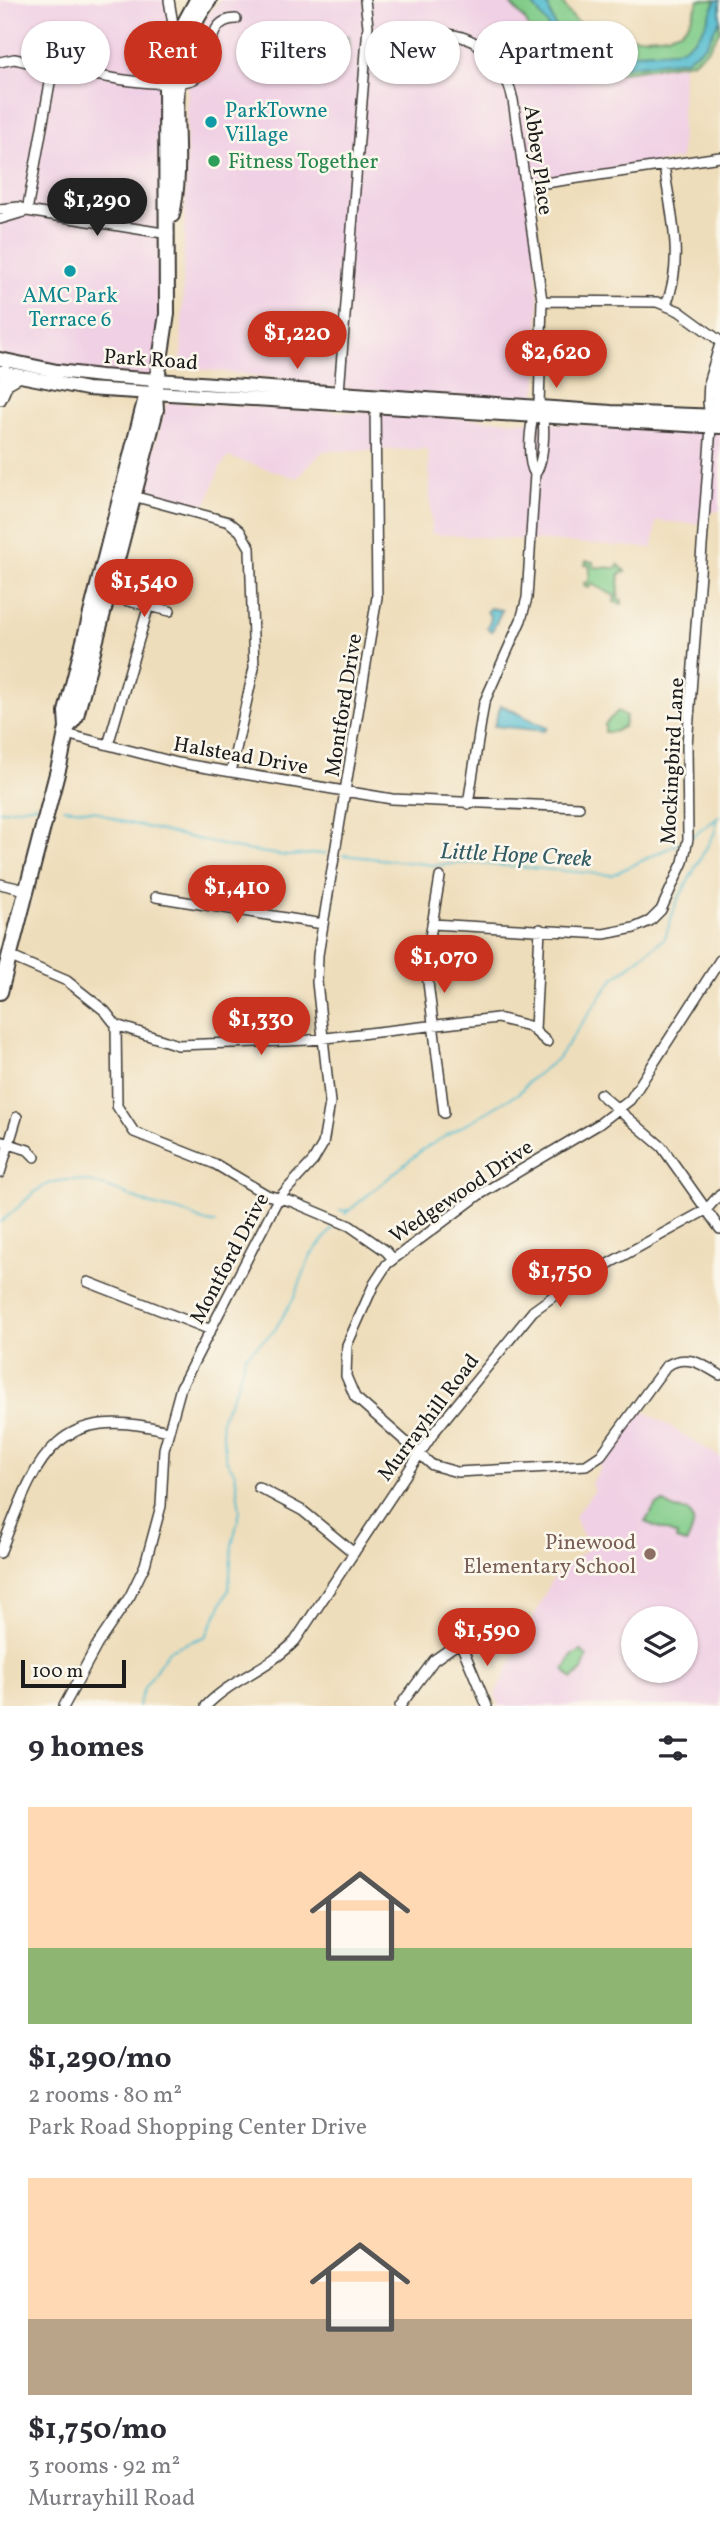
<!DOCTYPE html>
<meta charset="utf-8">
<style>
body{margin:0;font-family:Vollkorn,serif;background:#f7f7f7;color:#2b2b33;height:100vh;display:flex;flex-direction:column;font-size:26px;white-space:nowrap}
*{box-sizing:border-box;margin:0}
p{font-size:23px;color:#7c7c81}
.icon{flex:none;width:38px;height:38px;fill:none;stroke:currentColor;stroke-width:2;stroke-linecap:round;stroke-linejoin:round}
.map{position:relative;height:1706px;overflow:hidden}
.drawer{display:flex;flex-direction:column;background:#fff;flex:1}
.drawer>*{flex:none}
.banner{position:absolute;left:21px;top:21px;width:679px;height:63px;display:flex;gap:14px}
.fabs{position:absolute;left:621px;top:1606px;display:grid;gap:14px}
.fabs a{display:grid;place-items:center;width:77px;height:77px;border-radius:50%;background:#fff;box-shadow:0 2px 5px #0004;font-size:35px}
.scale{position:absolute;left:21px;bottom:18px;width:105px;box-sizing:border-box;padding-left:7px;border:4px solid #1c1c1c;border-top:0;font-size:19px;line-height:24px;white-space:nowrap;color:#1c1c1c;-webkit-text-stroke:5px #fbf7ec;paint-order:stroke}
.price{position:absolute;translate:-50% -60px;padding:0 16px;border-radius:24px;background:#c8321e;color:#fff;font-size:23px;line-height:46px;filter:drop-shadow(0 2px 4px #0008)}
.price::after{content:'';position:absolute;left:50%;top:42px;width:21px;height:16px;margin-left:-10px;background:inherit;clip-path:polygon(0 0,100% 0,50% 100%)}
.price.selected{background:#222;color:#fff}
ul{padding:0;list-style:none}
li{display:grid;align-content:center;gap:14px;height:371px;padding:0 28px}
li span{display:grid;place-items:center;height:217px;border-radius:0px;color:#555}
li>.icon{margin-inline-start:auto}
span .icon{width:126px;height:126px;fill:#fffc;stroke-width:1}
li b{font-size:30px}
h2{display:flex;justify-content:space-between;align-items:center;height:84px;padding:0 28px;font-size:30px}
.tag{padding:0 24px;border-radius:32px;background:#fff;box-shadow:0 2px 5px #0004;font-size:24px;line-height:63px}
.tag.selected{background:#c8321e;color:#fff}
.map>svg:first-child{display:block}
.built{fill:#f0d0e4;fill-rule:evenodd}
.green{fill:#81cc89;stroke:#4e7452;stroke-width:2}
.water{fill:#52bccf;stroke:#376c76;stroke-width:2}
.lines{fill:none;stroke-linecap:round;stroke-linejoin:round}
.stream{stroke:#52bccf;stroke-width:2}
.minor-casing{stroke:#3c3934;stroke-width:12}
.secondary-casing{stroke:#3c3934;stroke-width:16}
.primary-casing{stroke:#3c3934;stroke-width:18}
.minor{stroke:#fff;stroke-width:9}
.secondary{stroke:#fff;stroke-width:12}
.primary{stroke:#fff;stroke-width:14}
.culture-dot{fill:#0f9aa8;stroke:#fbf7ec;stroke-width:2.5}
.leisure-dot{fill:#2e9e5b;stroke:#fbf7ec;stroke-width:2.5}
.education-dot{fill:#8d6e63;stroke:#fbf7ec;stroke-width:2.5}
.labels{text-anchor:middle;stroke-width:5;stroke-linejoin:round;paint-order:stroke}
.culture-label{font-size:21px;fill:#0d838f;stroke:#fbf7ec;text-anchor:start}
.street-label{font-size:21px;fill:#1c1c1c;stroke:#fbf7ec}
.leisure-label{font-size:21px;fill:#27864d;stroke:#fbf7ec;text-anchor:start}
.education-label{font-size:21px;fill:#785e54;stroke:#fbf7ec;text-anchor:end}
.water-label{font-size:23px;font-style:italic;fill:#325c64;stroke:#fbf7ec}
</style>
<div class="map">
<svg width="720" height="1706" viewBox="0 0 720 1706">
<rect width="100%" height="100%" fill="#fbf7ec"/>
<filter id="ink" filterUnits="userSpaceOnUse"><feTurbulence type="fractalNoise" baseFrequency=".0143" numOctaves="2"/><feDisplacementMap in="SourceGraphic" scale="14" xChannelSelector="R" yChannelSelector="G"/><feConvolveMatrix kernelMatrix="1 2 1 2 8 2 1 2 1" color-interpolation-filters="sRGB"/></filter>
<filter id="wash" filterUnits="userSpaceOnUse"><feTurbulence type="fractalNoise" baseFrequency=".00686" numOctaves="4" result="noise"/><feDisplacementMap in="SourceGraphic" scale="28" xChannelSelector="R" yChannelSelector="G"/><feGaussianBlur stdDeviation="1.57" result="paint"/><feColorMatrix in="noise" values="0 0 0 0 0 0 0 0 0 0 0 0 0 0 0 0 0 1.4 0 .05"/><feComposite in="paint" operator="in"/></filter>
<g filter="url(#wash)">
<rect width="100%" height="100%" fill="#eeddba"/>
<path class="built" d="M0,0H168L173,26L161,324L154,376L89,373L0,357Z
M220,0H507L525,20L543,59L558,73L571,77H597L683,65L681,159L529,183L539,300L536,403L283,383V379L181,367L188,81L193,45L205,19Z
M167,402L720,432V511H714L697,524L656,521L653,548L432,534L428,449L323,451L297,478L228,457L220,468L206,505L146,491L144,485Z
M639,1408L720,1457V1706H499L495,1694L552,1580L560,1570L589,1548L574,1517L594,1491L591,1484L601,1468L598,1463ZM634,1619H686V1671H634Z"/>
<path class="green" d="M507,0H561C579,36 609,38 646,37C658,36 673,36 683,29C691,22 695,10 699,0H720V31L708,49L692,62L582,78L558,73L549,65L525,20Z
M349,36L347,59L330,58V45Z
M586,561L593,562L594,567L617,568L618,564L626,572L620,573L618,599L622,600V604L614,602L615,596L592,584L589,588L585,586L584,583L589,582L590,566L585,565Z
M618,711L626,716L624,726L614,732H605V724Z
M663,1502L675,1509L688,1511C697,1521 693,1532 686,1543L676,1540L677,1535L645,1522L656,1505Z
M581,1651L587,1656L582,1671L572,1679L564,1670L572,1656Z"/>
<path class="water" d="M529,0H543L547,3L562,47L576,56L674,51C699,43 707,24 716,0H720V20L712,34L706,45L686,60L583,71L571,69L554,56L549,47L548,25Z
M490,608L502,610L492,631L487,628L491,618L487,611Z
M501,705L547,728L545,731L494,726Z"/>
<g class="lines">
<path class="stream" d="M63,808L95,811L120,821L239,849L287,856L326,853
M0,811L36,805
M693,836L720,816
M343,855L434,865L470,863L612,875L681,842
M340,1211L348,1210
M345,1214L422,1150L519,1093L531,1079L557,1059L613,979L665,938L676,903L715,832L716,820
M0,1222C16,1212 28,1194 46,1185C80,1170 118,1192 149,1204C162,1209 177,1209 190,1215C200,1219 204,1223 215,1223
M138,1706L144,1688L169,1650L206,1636L229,1589L232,1545L240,1511L235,1473L226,1460L221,1420L237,1386L245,1356L274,1331L294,1298L311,1255L333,1228"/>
</g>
</g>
<g filter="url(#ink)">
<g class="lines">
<defs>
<path id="minor" d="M169,0L175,36
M367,41C392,42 414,35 438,34C478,32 505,63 513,100L542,300L539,406
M0,62L14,59C49,66 165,94 194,79C217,67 201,19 236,19
M53,66L27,211L169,234
M664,165C670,212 685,259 666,305
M525,186L720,157
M0,209L19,207L27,211L0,219
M542,301L657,302L679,311L720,341
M5,369L1,400L8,384L20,377
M339,392L368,26L365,0
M539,406C547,419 544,462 535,474C526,461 529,417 539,406Z
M133,496L229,522L240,531L250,548L254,668L231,772
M124,600L170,611
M66,734L178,763L392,799L579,807
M108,745L149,605
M468,804L484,703L521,620L527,598L535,474
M440,877L427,955V974L444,1113
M0,884L26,890
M156,897L323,924
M432,924L604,934L634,928L650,921L661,910L683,862L688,839L687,745L711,427L708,402L709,380L719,347L717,405L712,416
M9,956L67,981L105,1011L116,1025L178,1045L309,1040L497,1018L529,1026L547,1042
M720,960L630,1100L599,1124L479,1195L387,1264L374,1284L347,1345L346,1376L355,1397L432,1465L457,1472L586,1465L601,1455L666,1366C686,1353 702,1364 720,1375
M116,1025L117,1106L134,1132L215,1164L267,1195L293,1202L350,1226L386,1251L393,1259
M535,1030L540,929
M600,1094L662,1147L720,1229
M0,1141L28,1150L35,1157
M0,1173L17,1117
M88,1282L211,1330
M258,1487L303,1511L354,1553
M0,1553C36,1461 52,1401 168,1431
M64,1706L97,1645L130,1596L145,1565L161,1506L164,1449L181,1387L278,1199L313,1161L323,1144L330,1103L317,982L318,955L377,597L375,402
M206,1706C232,1679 268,1669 295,1641L435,1431L533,1311L566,1287L706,1210L720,1194
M400,1706L434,1660L460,1642L487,1706"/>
<path id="secondary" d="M0,359L57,371L101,376L611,412L720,416
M0,372L87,389L720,427"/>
<path id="primary" d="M172,215C189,136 154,76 209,0
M67,728L76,716L156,410L155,393L167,314L166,83L175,41L197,0
M0,992L60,762L67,728L66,712L145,401L155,393"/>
</defs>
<use href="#minor" class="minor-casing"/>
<use href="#secondary" class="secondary-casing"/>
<use href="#primary" class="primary-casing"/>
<use href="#minor" class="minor"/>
<use href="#secondary" class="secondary"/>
<use href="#primary" class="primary"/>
</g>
</g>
<g class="culture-dot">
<circle cx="211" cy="122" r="7"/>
<circle cx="70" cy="271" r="7"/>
</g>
<circle class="leisure-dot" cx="214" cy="161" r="7"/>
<circle class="education-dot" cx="650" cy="1554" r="7"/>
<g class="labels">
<g class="culture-label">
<text x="225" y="117">ParkTowne<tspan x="225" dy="24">Village</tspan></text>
<text x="70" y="302" text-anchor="middle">AMC Park<tspan x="70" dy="24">Terrace 6</tspan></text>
</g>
<g class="street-label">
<text transform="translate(539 160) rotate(82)" y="7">Abbey Place</text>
<text transform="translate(151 359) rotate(4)" y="7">Park Road</text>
<text transform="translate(343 705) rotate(-81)" y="7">Montford Drive</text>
<text transform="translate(241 755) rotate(10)" y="7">Halstead Drive</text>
<text transform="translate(672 761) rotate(-87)" y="7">Mockingbird Lane</text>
<text transform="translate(461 1191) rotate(-34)" y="7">Wedgewood Drive</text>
<text transform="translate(229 1258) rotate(-62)" y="7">Montford Drive</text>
<text transform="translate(428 1417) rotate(-53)" y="7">Murrayhill Road</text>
</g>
<g class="leisure-label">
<text x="228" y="168">Fitness Together</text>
</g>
<g class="education-label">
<text x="636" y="1549">Pinewood<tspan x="636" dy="24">Elementary School</tspan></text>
</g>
<g class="water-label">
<text transform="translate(516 854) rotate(3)" y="8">Little Hope Creek</text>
</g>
</g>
</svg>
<div class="fabs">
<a><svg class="icon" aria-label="layers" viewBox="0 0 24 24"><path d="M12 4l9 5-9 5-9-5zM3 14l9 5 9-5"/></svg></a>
</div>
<div class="scale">100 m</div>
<b class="price selected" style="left:97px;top:238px">$1,290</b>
<b class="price" style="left:297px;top:371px">$1,220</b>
<b class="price" style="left:556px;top:390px">$2,620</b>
<b class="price" style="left:144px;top:619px">$1,540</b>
<b class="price" style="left:237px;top:925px">$1,410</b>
<b class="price" style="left:444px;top:995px">$1,070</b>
<b class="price" style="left:261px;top:1057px">$1,330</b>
<b class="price" style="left:560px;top:1309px">$1,750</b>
<b class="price" style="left:487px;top:1668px">$1,590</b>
<div class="banner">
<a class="tag">Buy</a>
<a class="tag selected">Rent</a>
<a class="tag">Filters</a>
<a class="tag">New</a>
<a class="tag">Apartment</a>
</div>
</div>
<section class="drawer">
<h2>9 homes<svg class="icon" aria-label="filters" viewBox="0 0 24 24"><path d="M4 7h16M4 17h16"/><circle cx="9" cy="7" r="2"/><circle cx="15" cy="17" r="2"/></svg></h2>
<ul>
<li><span style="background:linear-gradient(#ffd9b3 65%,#8fb573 0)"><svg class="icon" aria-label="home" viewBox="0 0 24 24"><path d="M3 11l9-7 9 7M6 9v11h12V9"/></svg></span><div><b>$1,290/mo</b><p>2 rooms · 80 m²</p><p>Park Road Shopping Center Drive</p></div></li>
<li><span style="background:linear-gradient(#ffd9b3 65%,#b9a48a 0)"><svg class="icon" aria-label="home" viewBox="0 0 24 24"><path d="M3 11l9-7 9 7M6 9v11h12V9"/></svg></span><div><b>$1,750/mo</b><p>3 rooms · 92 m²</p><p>Murrayhill Road</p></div></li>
</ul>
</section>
